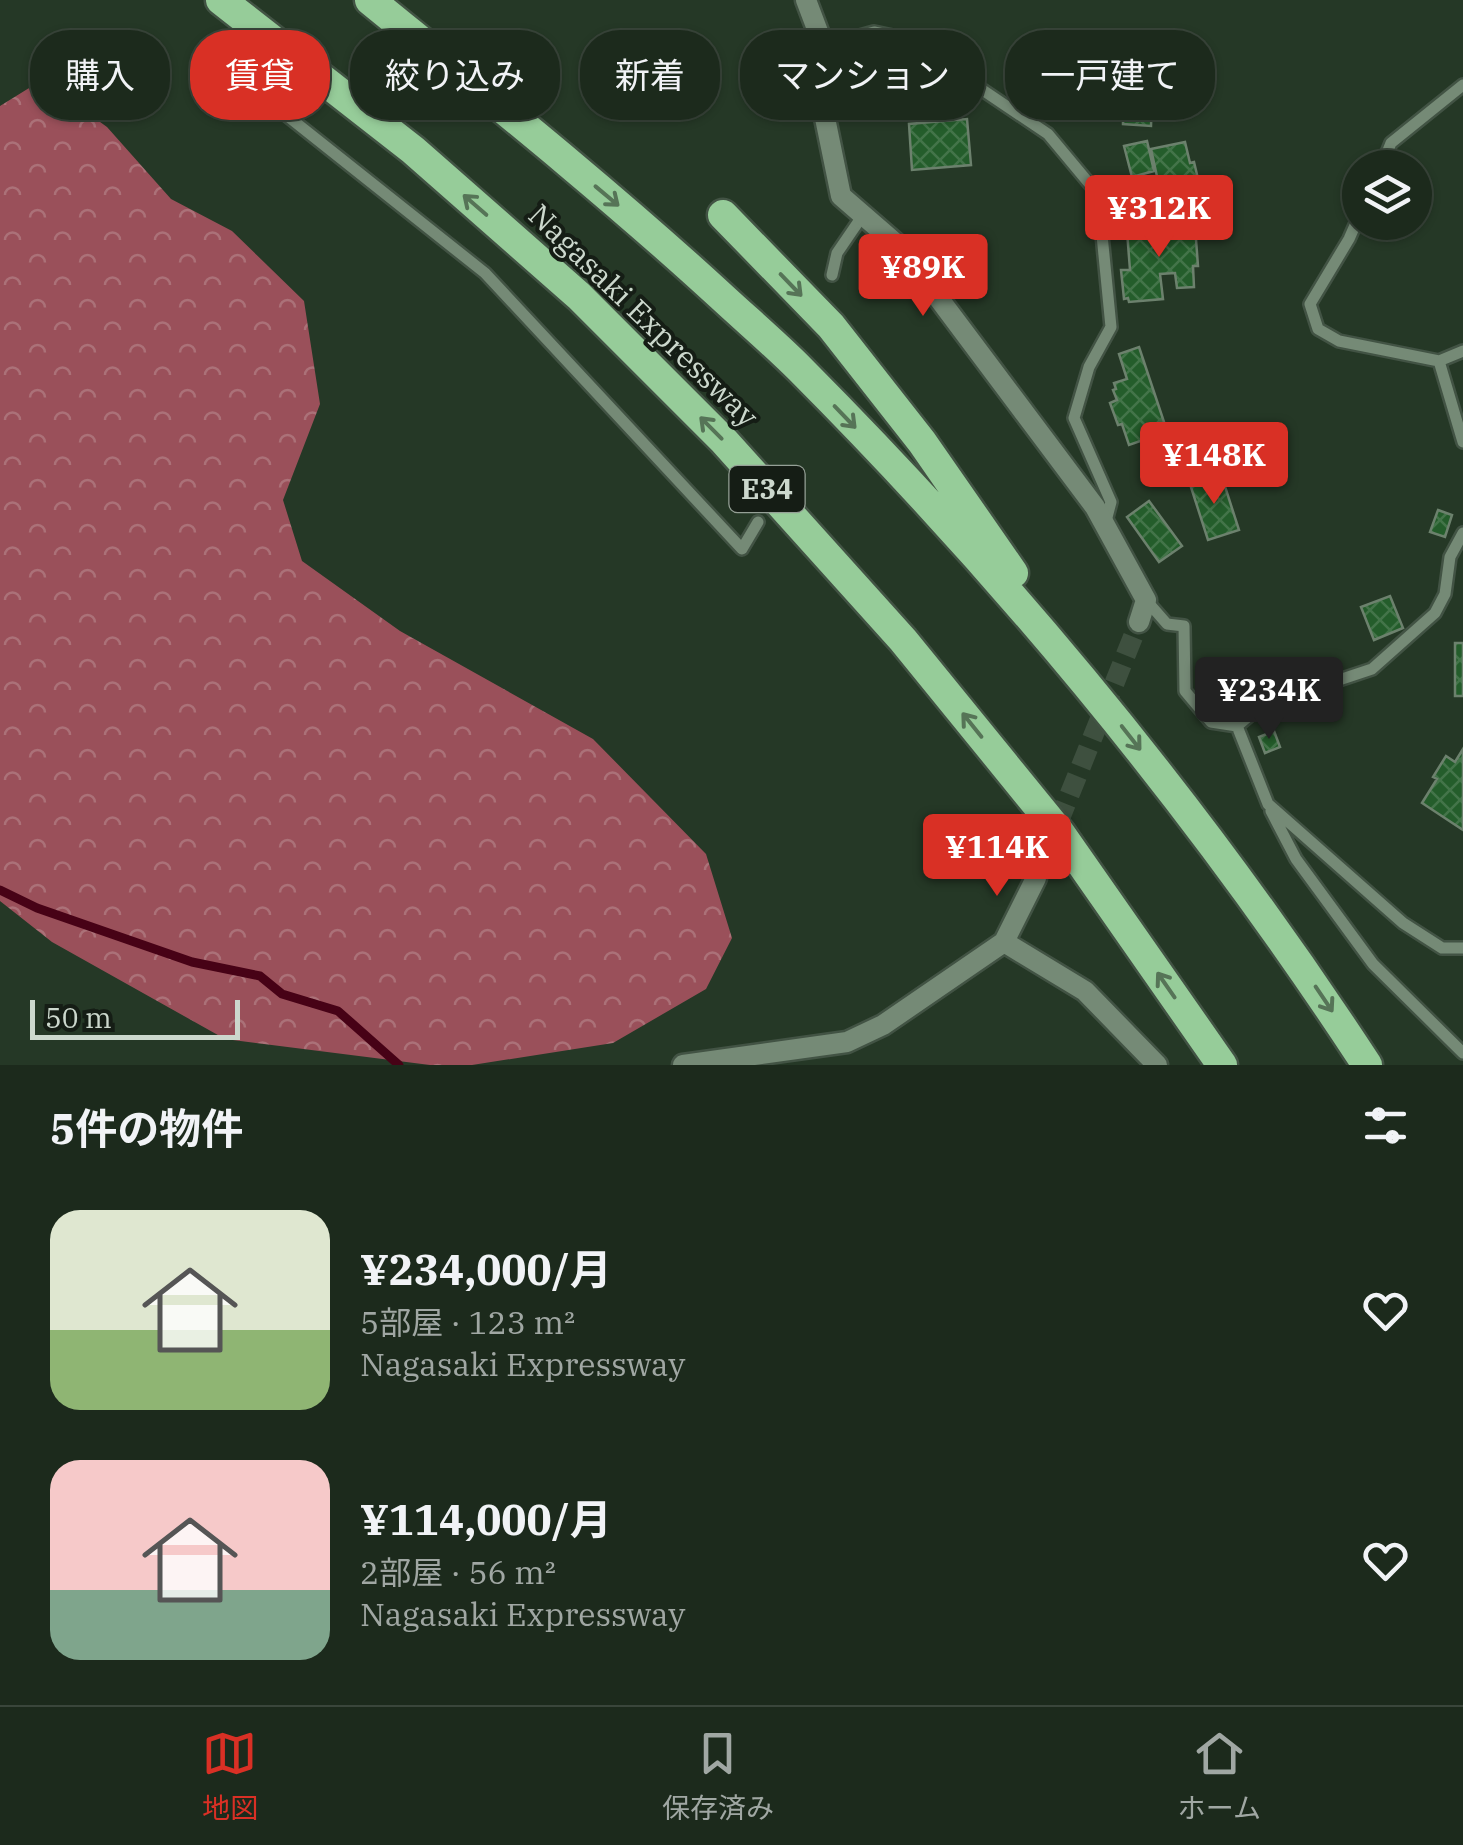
<!DOCTYPE html>
<html lang="ja">
<meta charset="utf-8">
<style>
body{margin:0;font-family:"IBM Plex Serif","Noto Sans JP",serif;background:#253225;color:#f1f3f6;height:100vh;display:flex;flex-direction:column;font-size:38px;white-space:nowrap}
*{box-sizing:border-box;margin:0}
p{font-size:32px;color:#a0a7a3}
.icon{flex:none;width:55px;height:55px;fill:none;stroke:currentColor;stroke-width:2;stroke-linecap:round;stroke-linejoin:round}
.map{position:relative;height:1065px;overflow:hidden}
.panel{display:flex;flex-direction:column;background:#1c2a1c;flex:1}
.panel>*{flex:none}
.banner{position:absolute;left:30px;top:30px;width:1405px;height:90px;display:flex;gap:20px}
.buttons{position:absolute;left:1342px;top:150px;display:grid;gap:20px}
.buttons a{display:grid;place-items:center;width:90px;height:90px;border-radius:50%;background:#1c2a1c;box-shadow:0 2px 8px #0004,0 0 0 2px #3a463b;font-size:50px}
.scale{position:absolute;left:30px;bottom:25px;width:210px;box-sizing:border-box;padding-left:10px;border:5px solid #ccd8cd;border-top:0;font-size:28px;line-height:35px;white-space:nowrap;color:#ccd8cd;-webkit-text-stroke:8px #151d15;paint-order:stroke}
.price{position:absolute;translate:-50% -85px;padding:0 22px;border-radius:10px;background:#d93025;color:#fff;font-size:32px;line-height:65px;filter:drop-shadow(0 2px 5px #0008)}
.price::after{content:'';position:absolute;left:50%;top:60px;width:30px;height:22px;margin-left:-15px;background:inherit;clip-path:polygon(0 0,100% 0,50% 100%)}
.price.selected{background:#222;color:#fff}
ul{padding:0;list-style:none}
li{display:flex;align-items:center;gap:30px;height:250px;padding:0 50px}
li span{display:grid;place-items:center;flex:none;width:280px;height:200px;border-radius:30px;color:#555}
li>.icon{margin-inline-start:auto}
span .icon{width:120px;height:120px;fill:#fffc;stroke-width:1}
li b{font-size:42px}
h2{display:flex;justify-content:space-between;align-items:center;height:120px;padding:0 50px;font-size:42px}
.tag{padding:0 35px;border-radius:40px;background:#1c2a1c;box-shadow:0 2px 8px #0004,0 0 0 2px #3a463b;font-size:35px;line-height:90px}
.tag.selected{background:#d93025;color:#fff}
.tabs{display:flex;justify-content:space-around;align-items:center;height:140px;border-top:2px solid #3a463b;background:#1c2a1c;font-size:28px;color:#a0a7a3}
.tabs a{display:grid;justify-items:center;gap:5px}
.tabs .selected{color:#d93025}
.map>svg:first-child{display:block}
.forest{fill:url(#forest-crowns)}
.lines{fill:none;stroke-linecap:round;stroke-linejoin:round}
.stream{stroke:#470216;stroke-width:9}
.building{fill:url(#building-cross-hatch);stroke:#6c816d;stroke-width:2.5}
.minor-tunnel{stroke:#3e503f;stroke-width:20;stroke-dasharray:20 10;stroke-linecap:butt}
.service-casing{stroke:#425344;stroke-width:16}
.minor-casing{stroke:#425344;stroke-width:25}
.motorway-casing{stroke:#425344;stroke-width:35}
.service{stroke:#758a76;stroke-width:11}
.minor{stroke:#758a76;stroke-width:20}
.motorway{stroke:#96cc99;stroke-width:30}
.oneway{stroke:#567457}
.labels{text-anchor:middle;stroke-width:8;stroke-linejoin:round;paint-order:stroke}
.shield{fill:#151d15;stroke:#95a096;stroke-width:2.5}
.shield-label{font-size:28px;font-weight:bold;fill:#ccd8cd}
.street-label{font-size:30px;fill:#ccd8cd;stroke:#151d15}
</style>
<div class="map">
<svg width="1463" height="1065" viewBox="0 0 1463 1065">
<defs>
<pattern id="forest-crowns" width="20" height="18" patternUnits="userSpaceOnUse" patternTransform="scale(2.5)"><rect width="20" height="18" fill="#9a505a"/><path d="M2 6a3 3 0 1 1 6 0M12 15a3 3 0 1 1 6 0" fill="none" stroke="#ab7178"/></pattern>
<pattern id="building-cross-hatch" width="8" height="8" patternUnits="userSpaceOnUse" patternTransform="scale(2.5)"><rect width="8" height="8" fill="#245d2b"/><path d="M0 0l8 8M0 8l8-8" fill="none" stroke="#437449"/></pattern>
</defs>
<rect width="100%" height="100%" fill="#253826"/>
<path class="forest" d="M42,80L107,127L171,199L232,231L304,301L320,404L283,500L302,561L400,631L593,739L706,854L732,938L706,989L613,1043L472,1065H430L225,1039L52,942L0,901V106Z"/>
<g class="lines">
<path class="stream" d="M0,890L37,908L192,962L260,976L282,994L338,1011L399,1065"/>
</g>
<path class="building" d="M925,68L943,74L935,94L917,87Z
M1191,86L1199,100L1166,120L1158,106Z
M1123,100H1152L1151,126L1123,124Z
M967,119L971,165L912,170L909,124Z
M1147,141L1154,171L1132,177L1124,146Z
M1185,142L1190,163L1194,162L1204,204L1165,213L1151,149Z
M1167,223V228L1195,226L1198,266H1193L1194,287L1177,288L1175,273L1160,274L1163,299L1129,302L1128,298L1124,299L1121,270H1130L1127,231L1147,229V224Z
M1139,347L1170,440L1149,447L1146,439L1129,445L1122,424L1118,425L1110,403L1117,400L1113,390L1116,389L1114,383L1127,379L1119,354Z
M1221,474L1239,530L1208,540L1190,484Z
M1149,501L1182,546L1159,562L1127,517Z
M1438,510L1452,515L1445,537L1430,532Z
M1390,596L1403,628L1374,640L1361,607Z
M1455,643H1463V696H1455Z
M1274,731L1280,747L1265,753L1259,737Z
M1463,749V830L1422,803L1437,779L1433,777L1446,756L1455,762Z"/>
<g class="lines">
<path class="minor-tunnel" d="M1036,878L1139,622"/>
<defs>
<path id="service" d="M820,47L874,32L907,39L1048,134L1098,194L1111,327L1089,367L1074,418L1111,502L1106,521
M261,95L485,273L742,549L758,522
M1381,168L1391,143L1463,85
M1360,214L1349,239L1310,304L1318,329L1339,341L1439,361L1463,351
M832,275L837,253L863,215
M1439,361L1463,442
M1146,600L1167,624L1184,626L1185,691L1211,722L1237,726L1268,804L1403,923L1442,948H1463
M1237,726L1261,706L1372,669L1435,613L1445,594L1450,557L1463,533
M1271,811L1296,859L1373,964L1463,1053"/>
<path id="minor" d="M806,0L820,37L825,118L841,196L901,248L1095,507L1146,600L1139,622
M1004,942L1085,991L1157,1065
M683,1065L847,1042L883,1025L1004,942L1036,878"/>
<path id="motorway" d="M221,0L413,150L579,296L724,441L903,640L1060,833L1222,1065
M370,0C489,97 609,193 722,297C748,321 775,344 800,369C1012,582 1203,814 1367,1065
M723,215L831,326L922,442L1013,573"/>
</defs>
<use href="#service" class="service-casing"/>
<use href="#minor" class="minor-casing"/>
<use href="#motorway" class="motorway-casing"/>
<use href="#service" class="service"/>
<use href="#minor" class="minor"/>
<use href="#motorway" class="motorway"/>
</g>
<defs><path id="oneway-shaft" d="M-6 0H5M1.5-3L5.5 0L1.5 3" fill="none" stroke-width="1.6" stroke-linecap="round" stroke-linejoin="round" transform="scale(2.5)"/></defs>
<g class="oneway">
<use href="#oneway-shaft" transform="translate(607 196) rotate(40)"/>
<use href="#oneway-shaft" transform="translate(475 205) rotate(-139)"/>
<use href="#oneway-shaft" transform="translate(791 285) rotate(46)"/>
<use href="#oneway-shaft" transform="translate(845 417) rotate(46)"/>
<use href="#oneway-shaft" transform="translate(711 428) rotate(-135)"/>
<use href="#oneway-shaft" transform="translate(972 725) rotate(-129)"/>
<use href="#oneway-shaft" transform="translate(1131 738) rotate(52)"/>
<use href="#oneway-shaft" transform="translate(1166 985) rotate(-125)"/>
<use href="#oneway-shaft" transform="translate(1324 999) rotate(56)"/>
</g>
<g class="labels">
<rect class="shield" x="729.5" y="466" width="75" height="46" rx="8"/>
<g class="shield-label">
<text x="767" y="499">E34</text>
</g>
<g class="street-label">
<text transform="translate(643 316) rotate(44)" y="10">Nagasaki Expressway</text>
</g>
</g>
</svg>
<div class="buttons">
<a><svg class="icon" aria-label="layers" viewBox="0 0 24 24"><path d="M12 4l9 5-9 5-9-5zM3 14l9 5 9-5"/></svg></a>
</div>
<div class="scale">50 m</div>
<b class="price" style="left:1159px;top:260px">¥312K</b>
<b class="price" style="left:923px;top:319px">¥89K</b>
<b class="price" style="left:1214px;top:507px">¥148K</b>
<b class="price selected" style="left:1269px;top:742px">¥234K</b>
<b class="price" style="left:997px;top:899px">¥114K</b>
<div class="banner">
<a class="tag">購入</a>
<a class="tag selected">賃貸</a>
<a class="tag">絞り込み</a>
<a class="tag">新着</a>
<a class="tag">マンション</a>
<a class="tag">一戸建て</a>
</div>
</div>
<section class="panel">
<h2>5件の物件<svg class="icon" aria-label="filters" viewBox="0 0 24 24"><path d="M4 7h16M4 17h16"/><circle cx="9" cy="7" r="2"/><circle cx="15" cy="17" r="2"/></svg></h2>
<ul>
<li><span style="background:linear-gradient(#dfe7d0 60%,#8fb573 0)"><svg class="icon" aria-label="home" viewBox="0 0 24 24"><path d="M3 11l9-7 9 7M6 9v11h12V9"/></svg></span><div><b>¥234,000/月</b><p>5部屋 · 123 m²</p><p>Nagasaki Expressway</p></div><svg class="icon" aria-label="heart" viewBox="0 0 24 24"><path d="M12 20l-8-8c-3-5 5-10 8-4 3-6 11-1 8 4z"/></svg></li>
<li><span style="background:linear-gradient(#f6c9c9 65%,#7fa58c 0)"><svg class="icon" aria-label="home" viewBox="0 0 24 24"><path d="M3 11l9-7 9 7M6 9v11h12V9"/></svg></span><div><b>¥114,000/月</b><p>2部屋 · 56 m²</p><p>Nagasaki Expressway</p></div><svg class="icon" aria-label="heart" viewBox="0 0 24 24"><path d="M12 20l-8-8c-3-5 5-10 8-4 3-6 11-1 8 4z"/></svg></li>
</ul>
</section>
<nav class="tabs">
<a class="selected"><svg class="icon" aria-label="map" viewBox="0 0 24 24"><path d="M3 6l6-2 6 2 6-2v14l-6 2-6-2-6 2zM9 4v14M15 6v14"/></svg>地図</a>
<a><svg class="icon" aria-label="saved" viewBox="0 0 24 24"><path d="M7 4h10v16l-5-4-5 4z"/></svg>保存済み</a>
<a><svg class="icon" aria-label="home" viewBox="0 0 24 24"><path d="M3 11l9-7 9 7M6 9v11h12V9"/></svg>ホーム</a>
</nav>
